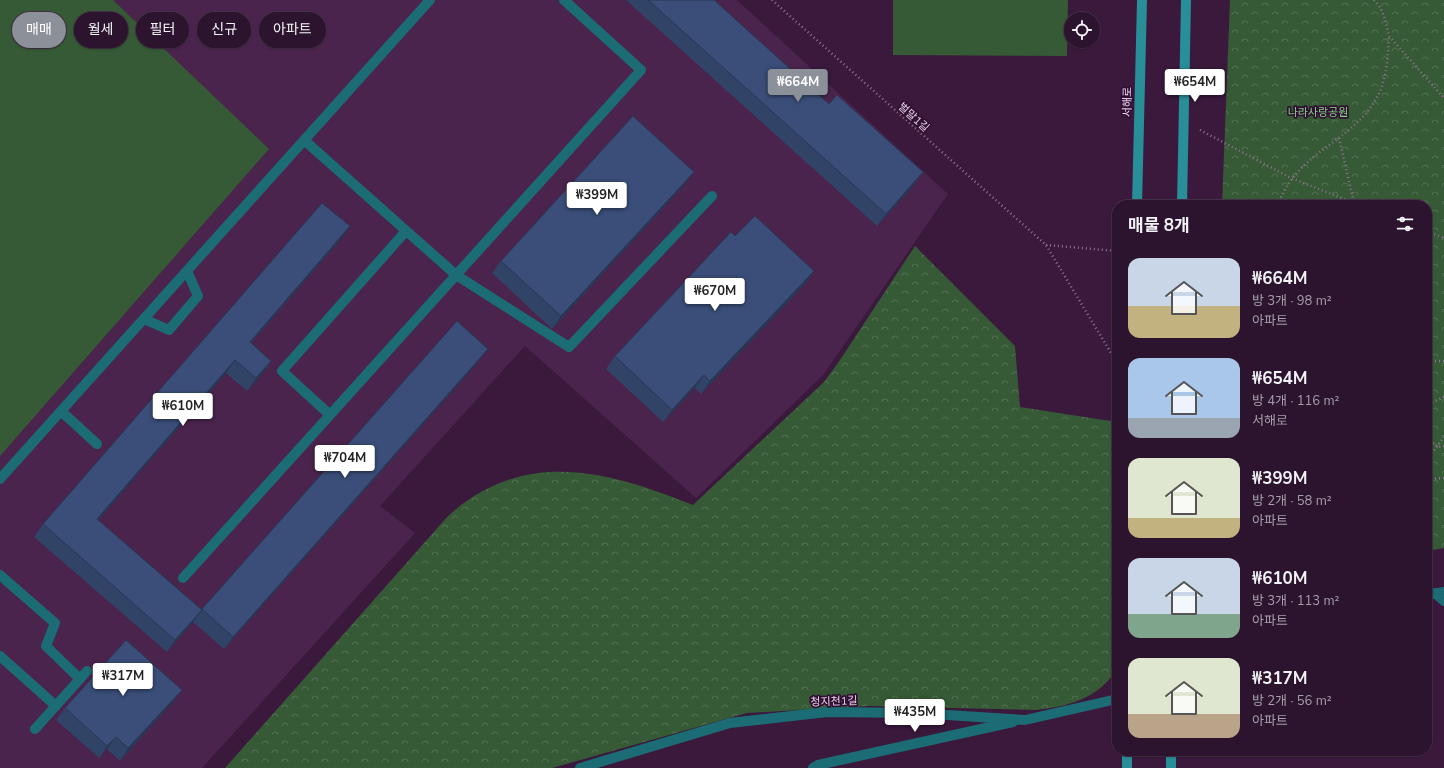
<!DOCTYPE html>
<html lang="ko">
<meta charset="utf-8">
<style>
body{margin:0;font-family:"Nunito Sans","Noto Sans KR",sans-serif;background:#341c36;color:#f1f3f6;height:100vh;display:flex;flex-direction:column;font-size:15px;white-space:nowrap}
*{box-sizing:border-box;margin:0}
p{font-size:13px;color:#a69eaa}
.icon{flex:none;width:22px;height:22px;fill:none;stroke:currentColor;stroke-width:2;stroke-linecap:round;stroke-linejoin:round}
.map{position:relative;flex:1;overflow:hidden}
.details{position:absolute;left:1112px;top:200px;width:320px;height:556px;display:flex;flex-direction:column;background:#2c132e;border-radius:16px;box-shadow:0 1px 3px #0004,0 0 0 1px #48324a}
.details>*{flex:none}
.guide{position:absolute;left:12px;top:12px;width:380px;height:36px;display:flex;gap:8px}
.fabs{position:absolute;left:1064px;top:12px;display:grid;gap:8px}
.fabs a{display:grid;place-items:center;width:36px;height:36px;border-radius:50%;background:#2c132e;box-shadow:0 1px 3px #0004,0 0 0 1px #48324a;font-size:20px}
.price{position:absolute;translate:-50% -34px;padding:0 9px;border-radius:4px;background:#fff;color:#222;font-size:13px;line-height:26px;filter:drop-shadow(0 1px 2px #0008)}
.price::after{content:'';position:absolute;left:50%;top:24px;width:12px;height:9px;margin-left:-6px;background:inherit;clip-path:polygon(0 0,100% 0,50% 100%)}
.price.current{background:#8c9099;color:#fff}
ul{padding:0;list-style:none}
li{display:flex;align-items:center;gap:12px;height:100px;padding:0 16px}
li span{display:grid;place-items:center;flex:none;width:112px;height:80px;border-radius:12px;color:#555}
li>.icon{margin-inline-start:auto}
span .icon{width:48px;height:48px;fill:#fffc;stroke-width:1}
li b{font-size:17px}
h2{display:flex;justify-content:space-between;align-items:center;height:48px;padding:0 16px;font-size:17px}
.tag{padding:0 14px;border-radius:18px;background:#2c132e;box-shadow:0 1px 3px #0004,0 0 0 1px #48324a;font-size:14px;line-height:36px}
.tag.current{background:#8c9099;color:#fff}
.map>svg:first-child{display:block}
.built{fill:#4a244d}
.forest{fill:url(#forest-crowns)}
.garden{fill:#355a35}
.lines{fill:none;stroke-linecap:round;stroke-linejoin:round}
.path{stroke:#8f7492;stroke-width:2.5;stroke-dasharray:1 3;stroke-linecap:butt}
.lane{stroke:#1b6c74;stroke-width:10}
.street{stroke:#1b6c74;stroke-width:10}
.secondary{stroke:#288f98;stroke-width:10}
.wall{fill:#324368}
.shaded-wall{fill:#293755}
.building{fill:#3a4e79;stroke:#293755}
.labels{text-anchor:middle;stroke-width:3.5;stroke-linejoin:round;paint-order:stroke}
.street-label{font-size:11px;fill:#edd7ee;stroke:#300f33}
.park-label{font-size:11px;fill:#85d685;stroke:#300f33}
</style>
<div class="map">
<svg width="1444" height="768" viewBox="0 0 1444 768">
<defs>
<pattern id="forest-crowns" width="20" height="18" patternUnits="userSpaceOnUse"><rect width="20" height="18" fill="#355a35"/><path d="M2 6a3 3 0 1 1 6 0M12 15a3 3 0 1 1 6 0" fill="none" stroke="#537153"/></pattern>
</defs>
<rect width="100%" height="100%" fill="#3a193d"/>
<path class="built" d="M0,0H737L948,194L824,374L696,498L525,346L380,506L415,533L202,768H0Z"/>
<path class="forest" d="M1230,0H1444V548L1427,551V205H1222Z
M915,246L1015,346L1020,407L1117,422V669C1099,698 1068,707 1035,710L869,706L747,713L552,768H225L448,516C525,447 608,471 693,505L824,382L840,360Z"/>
<path class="garden" d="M0,0H113L269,149L0,456Z
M893,0H1068L1067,56L893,55Z"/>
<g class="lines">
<path class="path" d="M772,0L1046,245L1117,363
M1374,0L1380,7L1385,19L1389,36L1444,98
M1200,130L1291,178L1359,205
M1339,138L1354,203
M1278,205C1297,151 1350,144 1376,99C1387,80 1388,57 1389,36
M1427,231L1444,238
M1046,245L1117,251
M1427,361H1444
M1444,397L1429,404L1432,442L1437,447L1444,446
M1427,460L1444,437
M1427,479L1444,478"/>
<path class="lane" d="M304,140L456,275L569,347L712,196
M144,319L169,330L198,296L187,271
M61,411L97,444
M330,415L282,371L406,231
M0,479L430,0
M0,575L55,623L46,646L80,679
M183,578L641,70L564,0
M0,656L56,706
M35,729L87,671"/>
<path class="street" d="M1435,593L1444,601
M1427,595L1444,592
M580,768L730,723L827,712L916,713L1025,720L1117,699
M813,768L818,765L1013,722"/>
<path class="secondary" d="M1137,205L1142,0
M1182,205L1186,0
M1127,768V751
M1171,768V751"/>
</g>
<path class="wall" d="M626,0H714L829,104L923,172L914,185L877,226Z
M685,184L552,329L492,273L501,261Z
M735,236L814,271L805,284L701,394L695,388L663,422L606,369L615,356Z
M341,239L251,343L271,361L263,373L247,391L226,373L98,520L201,609L479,361L224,649L193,622L167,652L34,537L43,524Z
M182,690L173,702L120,761L107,749L99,758L56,720L65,708Z"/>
<path class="shaded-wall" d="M694,172L685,184L552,329L561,316Z
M923,172L914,185L877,226L886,214Z
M350,226L341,239L241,354L250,342Z
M814,271L805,284L701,394L710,381Z
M488,349L479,361L224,649L233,637Z
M235,360L226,373L88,532L97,519Z
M271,361L263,373L247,391L256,378Z
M704,375L695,388L663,422L672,410Z
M202,610L193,622L167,652L175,640Z
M182,690L173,702L120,761L128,748Z
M116,737L107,749L99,758L107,746Z"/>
<path class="building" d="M648,0H714L829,104L837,95L923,172L886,214Z
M633,116L694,172L561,316L501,261Z
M322,203L350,226L250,342L271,361L256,378L235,360L97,519L202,610L175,640L43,524Z
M755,216L814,271L710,381L704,375L672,410L615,356L731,232L735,236Z
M457,321L488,349L233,637L202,609Z
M126,640L182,690L128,748L116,737L107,746L65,708Z"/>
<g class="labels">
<g class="street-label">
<text transform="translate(1127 102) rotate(-89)" y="4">서해로</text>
<text transform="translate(914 117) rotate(42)" y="4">벌말1길</text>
<text transform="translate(834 701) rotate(-2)" y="4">청지천1길</text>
</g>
<g class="park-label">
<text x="1318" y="116">나라사랑공원</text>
</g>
</g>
</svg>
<div class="fabs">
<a><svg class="icon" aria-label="locate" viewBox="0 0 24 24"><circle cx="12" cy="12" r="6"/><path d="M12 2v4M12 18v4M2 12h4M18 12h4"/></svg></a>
</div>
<b class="price current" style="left:798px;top:103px">₩664M</b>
<b class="price" style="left:1195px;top:103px">₩654M</b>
<b class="price" style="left:597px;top:216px">₩399M</b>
<b class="price" style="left:715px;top:312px">₩670M</b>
<b class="price" style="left:183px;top:427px">₩610M</b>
<b class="price" style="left:345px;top:479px">₩704M</b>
<b class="price" style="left:123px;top:697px">₩317M</b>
<b class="price" style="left:915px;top:733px">₩435M</b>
<div class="guide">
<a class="tag current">매매</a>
<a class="tag">월세</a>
<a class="tag">필터</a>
<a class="tag">신규</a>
<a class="tag">아파트</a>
</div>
<section class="details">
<h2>매물 8개<svg class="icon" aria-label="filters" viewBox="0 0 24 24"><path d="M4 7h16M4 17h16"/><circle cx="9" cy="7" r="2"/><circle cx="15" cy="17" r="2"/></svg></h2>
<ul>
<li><span style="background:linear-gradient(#c9d6e8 60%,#c2b280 0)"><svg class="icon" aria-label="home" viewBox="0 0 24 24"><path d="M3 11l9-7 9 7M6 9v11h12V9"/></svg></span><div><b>₩664M</b><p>방 3개 · 98 m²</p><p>아파트</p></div></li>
<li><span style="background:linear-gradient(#a9c7e8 75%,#9aa5b1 0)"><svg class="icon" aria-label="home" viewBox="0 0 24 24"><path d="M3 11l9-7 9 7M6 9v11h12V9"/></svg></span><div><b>₩654M</b><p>방 4개 · 116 m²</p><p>서해로</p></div></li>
<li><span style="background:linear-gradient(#dfe7d0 75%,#c2b280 0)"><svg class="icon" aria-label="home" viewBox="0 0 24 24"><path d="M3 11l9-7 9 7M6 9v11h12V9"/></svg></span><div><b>₩399M</b><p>방 2개 · 58 m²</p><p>아파트</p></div></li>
<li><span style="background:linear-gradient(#c9d6e8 70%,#7fa58c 0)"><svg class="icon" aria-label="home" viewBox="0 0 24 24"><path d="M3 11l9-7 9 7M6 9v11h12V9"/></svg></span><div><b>₩610M</b><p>방 3개 · 113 m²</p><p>아파트</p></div></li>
<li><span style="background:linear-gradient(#dfe7d0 70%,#b9a48a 0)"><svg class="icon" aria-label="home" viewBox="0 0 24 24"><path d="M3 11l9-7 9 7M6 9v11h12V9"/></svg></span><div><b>₩317M</b><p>방 2개 · 56 m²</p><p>아파트</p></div></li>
</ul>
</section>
</div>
